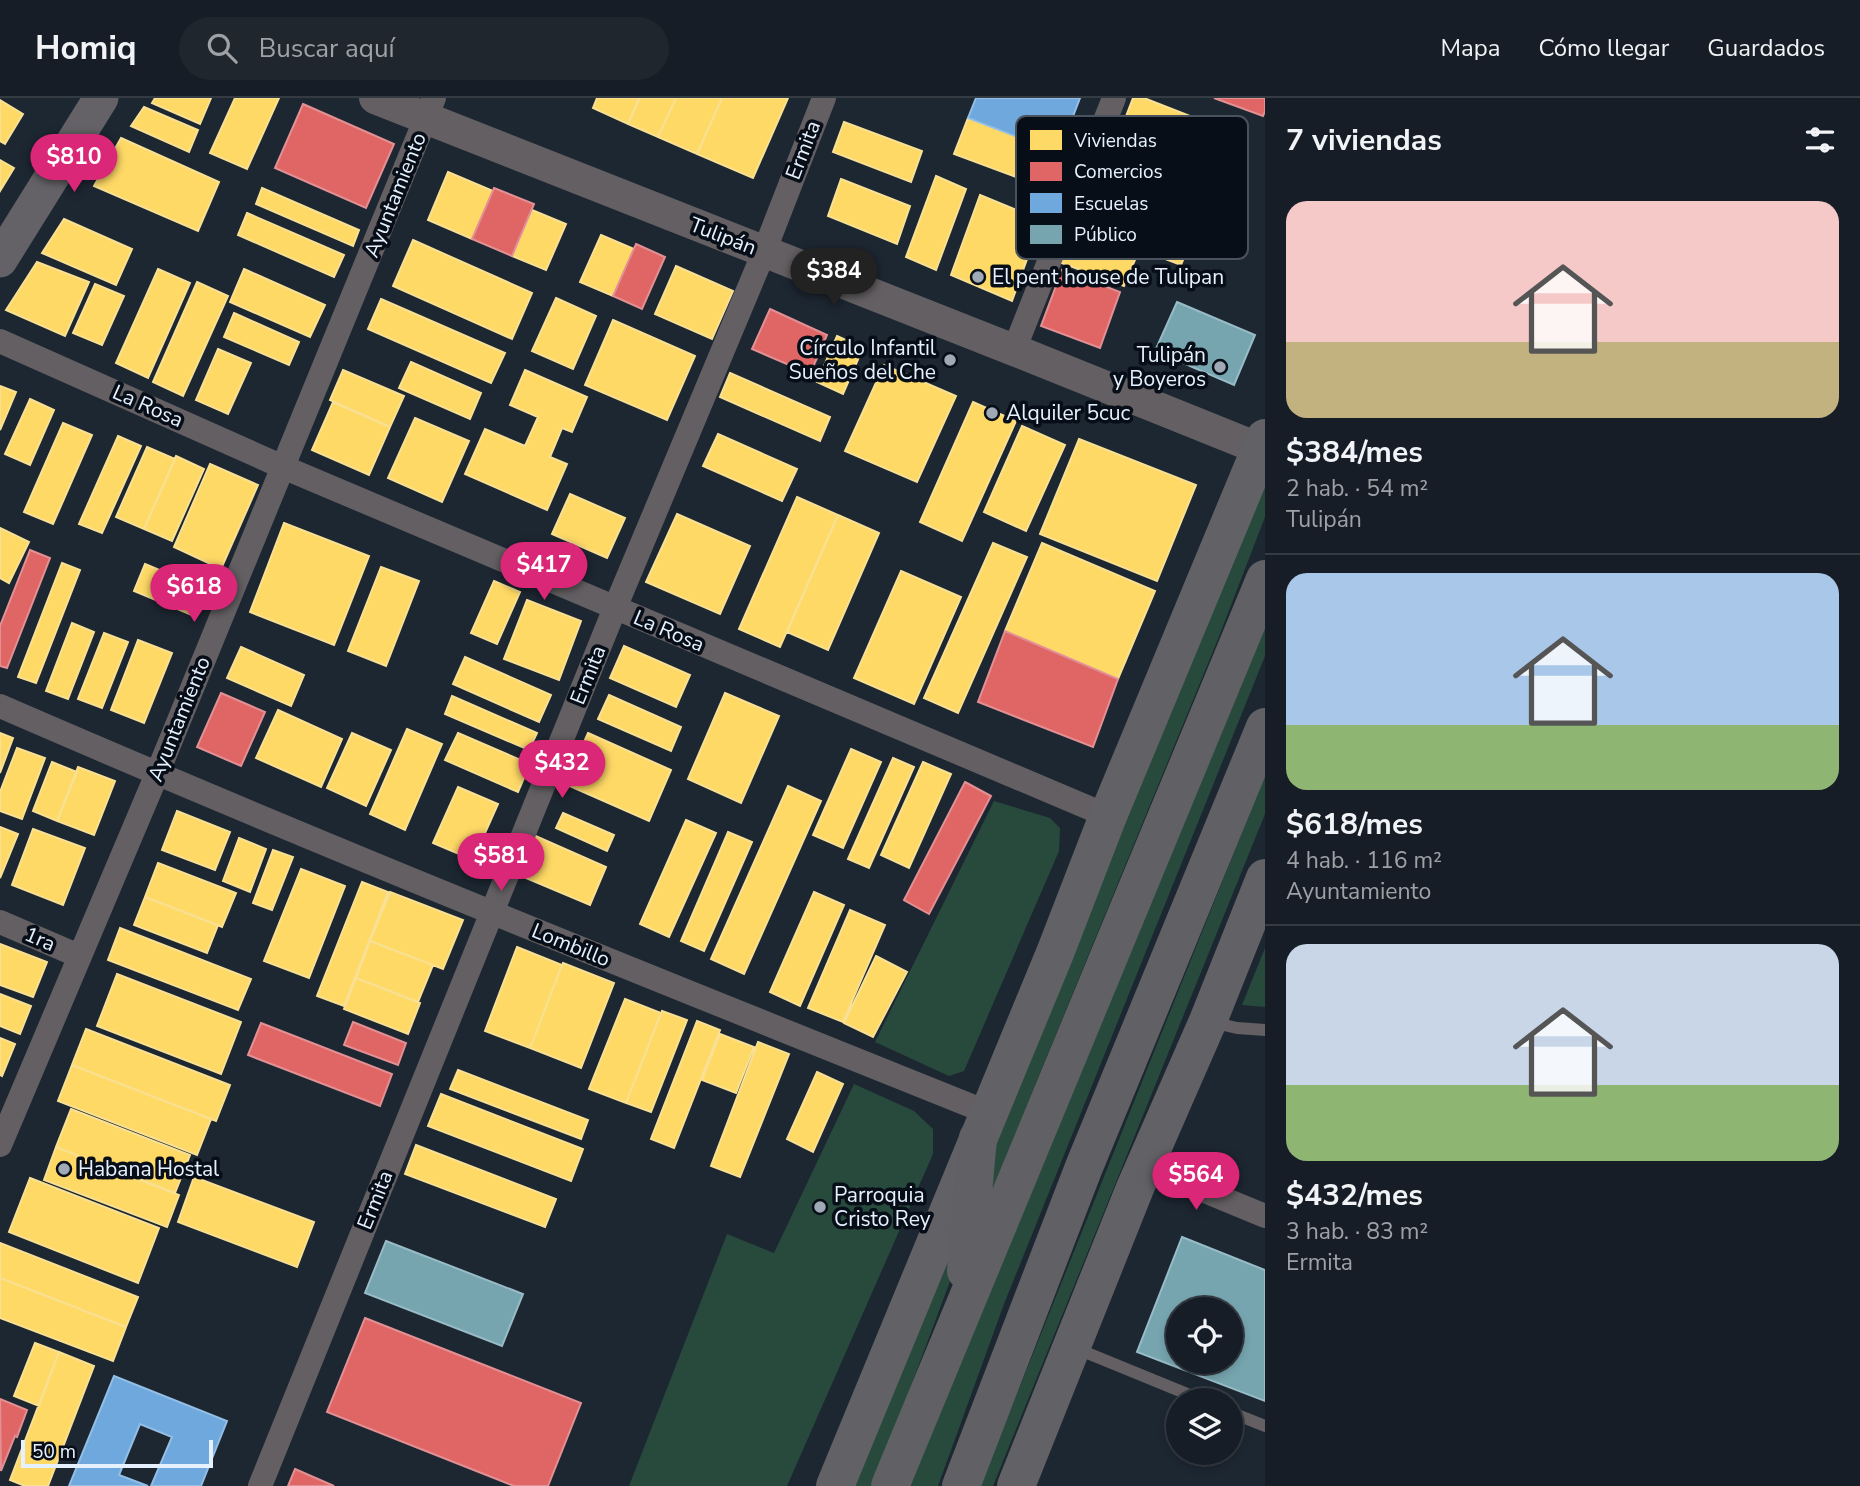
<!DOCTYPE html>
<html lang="es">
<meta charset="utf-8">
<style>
body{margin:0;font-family:"Nunito Sans",sans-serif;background:#1f262e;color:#f1f3f6;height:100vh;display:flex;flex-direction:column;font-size:26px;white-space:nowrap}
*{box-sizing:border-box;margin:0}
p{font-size:23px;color:#9ea2a7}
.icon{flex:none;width:38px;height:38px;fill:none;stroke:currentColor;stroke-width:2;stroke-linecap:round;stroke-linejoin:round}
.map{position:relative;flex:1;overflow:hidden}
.details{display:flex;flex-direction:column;background:#161d26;width:595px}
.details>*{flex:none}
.buttons{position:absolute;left:1166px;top:1199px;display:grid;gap:14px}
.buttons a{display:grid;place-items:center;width:77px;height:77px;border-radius:50%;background:#161d26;box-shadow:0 4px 10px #0003,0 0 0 2px #353b43;font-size:35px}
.scale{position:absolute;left:21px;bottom:18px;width:192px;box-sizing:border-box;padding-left:7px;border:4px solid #e6f1ff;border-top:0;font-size:19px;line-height:24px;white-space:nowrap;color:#e6f1ff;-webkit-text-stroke:5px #070e17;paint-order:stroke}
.price{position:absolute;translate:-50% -60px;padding:0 16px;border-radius:24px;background:#db2777;color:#fff;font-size:23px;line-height:46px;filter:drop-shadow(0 2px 4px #0008)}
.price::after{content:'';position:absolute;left:50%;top:42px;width:21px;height:16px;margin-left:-10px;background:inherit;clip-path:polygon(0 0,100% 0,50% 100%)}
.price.on{background:#222;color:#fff}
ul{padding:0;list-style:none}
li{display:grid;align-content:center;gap:14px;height:371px;padding:0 21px}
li+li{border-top:2px solid #353b43}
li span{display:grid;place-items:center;height:217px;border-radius:21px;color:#555}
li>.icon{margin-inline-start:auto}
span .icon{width:126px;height:126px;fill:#fffc;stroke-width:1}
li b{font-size:30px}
h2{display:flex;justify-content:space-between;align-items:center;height:84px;padding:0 21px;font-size:30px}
header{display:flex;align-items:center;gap:42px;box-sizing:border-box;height:98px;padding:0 35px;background:#161d26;border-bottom:2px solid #353b43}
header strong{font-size:33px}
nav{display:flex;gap:38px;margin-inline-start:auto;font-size:24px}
.search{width:490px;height:63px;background:#1f262e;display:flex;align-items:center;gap:18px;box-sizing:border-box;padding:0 24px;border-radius:38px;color:#9ea2a7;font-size:26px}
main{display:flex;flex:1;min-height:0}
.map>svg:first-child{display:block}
.green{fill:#274a3c}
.homes{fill:#ffd966;stroke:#f8e094;stroke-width:2}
.shops{fill:#e06666;stroke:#e29094;stroke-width:2}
.schools{fill:#6fa8dc;stroke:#93bee6;stroke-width:2}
.public{fill:#76a5af;stroke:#98bcc7;stroke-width:2;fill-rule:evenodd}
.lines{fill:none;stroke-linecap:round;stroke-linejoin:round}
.service{stroke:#635f62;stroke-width:12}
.minor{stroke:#635f62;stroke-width:24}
.tertiary{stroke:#635f62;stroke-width:32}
.secondary{stroke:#646266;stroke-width:35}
.primary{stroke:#626166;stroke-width:38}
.trunk{stroke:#606065;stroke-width:38}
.poi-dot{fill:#a0aab7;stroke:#070e17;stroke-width:2.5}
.labels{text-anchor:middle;stroke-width:7;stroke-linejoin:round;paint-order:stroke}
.street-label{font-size:21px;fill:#e6f1ff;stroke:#070e17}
.poi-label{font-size:21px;fill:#e6f1ff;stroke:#070e17;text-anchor:start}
.key{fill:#070e17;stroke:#4a525d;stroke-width:2}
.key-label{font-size:19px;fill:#e6f1ff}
</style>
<header>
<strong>Homiq</strong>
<div class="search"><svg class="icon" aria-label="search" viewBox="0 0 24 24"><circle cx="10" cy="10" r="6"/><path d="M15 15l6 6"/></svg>Buscar aquí</div>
<nav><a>Mapa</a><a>Cómo llegar</a><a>Guardados</a></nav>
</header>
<main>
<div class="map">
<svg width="1265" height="1388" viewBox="0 0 1265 1388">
<rect width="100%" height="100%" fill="#1d2732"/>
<path class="green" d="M1265,384V419L1218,541L979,1124L988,1052Z
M1265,511V558L1004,1206L938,1388H909Z
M1265,677V716L993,1388H980Z
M994,703L1050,720L1060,730L1059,753L964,973L949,978L875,944Z
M1265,850V909L1242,907Z
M854,986L914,1013L933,1031V1056L787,1388H629L727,1136L774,1155Z
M964,1115L955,1170L899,1320L871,1388H854Z"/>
<path class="homes" d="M155,0H211L200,26L152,5Z
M235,0H279L247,71L210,55Z
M597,0H640L628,26L593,10Z
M639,0H676L658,39L628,26Z
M676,0H722L697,56L658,39Z
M722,0H788L753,80L697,56Z
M1133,0H1144L1208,25L1191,70L1117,42Z
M0,2L23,16L5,46L0,43Z
M144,9L198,32L189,54L131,28Z
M968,20L1065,56L1051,92L954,56Z
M844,24L922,53L911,84L833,54Z
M121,40L219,84L198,133L94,88Z
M0,62L14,70L0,93Z
M448,74L493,93L472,141L428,122Z
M936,78L966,91L936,172L906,159Z
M841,81L910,108L897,146L828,118Z
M262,90L359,132L353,148L256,106Z
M980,97L1041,122L1012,203L951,177Z
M1096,97L1194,134L1181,167L1084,130Z
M532,112L566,126L546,172L512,158Z
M247,115L344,157L334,179L238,137Z
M64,121L132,151L116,187L42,155Z
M1068,131L1137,157L1124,188L1056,163Z
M601,137L634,151L613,198L580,184Z
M413,142L532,195L512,241L393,188Z
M37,164L89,184L65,238L6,212Z
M676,168L733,193L712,241L655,216Z
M158,171L190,185L148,280L116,265Z
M244,171L325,207L310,239L230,204Z
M197,184L228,198L183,298L153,284Z
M95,186L124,198L102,247L73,235Z
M556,200L596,218L573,271L532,253Z
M381,201L505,255L491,285L368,231Z
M234,215L299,244L289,267L224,239Z
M613,222L695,258L667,322L585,287Z
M837,238L863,250L843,296L817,284Z
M218,251L251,265L228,316L196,302Z
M411,264L481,295L470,321L399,290Z
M884,267L956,298L917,384L845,353Z
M343,272L404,298L390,329L330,302Z
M525,272L587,299L572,334L562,330L550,359L567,366L547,412L465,376L485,331L525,348L538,319L510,307Z
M730,275L830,319L820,343L720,299Z
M0,288L16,294L0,332Z
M30,301L54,312L30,367L5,356Z
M333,304L390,329L369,377L312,352Z
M973,304L1016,323L962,443L920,424Z
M415,320L469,343L442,404L388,380Z
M63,325L92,337L53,426L24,414Z
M1022,328L1065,347L1026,433L984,414Z
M718,336L797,371L782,403L703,368Z
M118,338L141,348L102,435L79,426Z
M1079,341L1196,387L1157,483L1040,436Z
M147,349L175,361L144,431L116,419Z
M176,358L204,371L172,443L144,431Z
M210,366L258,387L221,471L174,449Z
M570,396L625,420L607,460L552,436Z
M797,399L838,417L780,549L739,531Z
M677,416L750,448L720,516L646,484Z
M838,417L879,435L828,552L787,534Z
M284,425L369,458L334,547L250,514Z
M0,430L29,444L9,485L0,480Z
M993,445L1027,459L958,615L924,600Z
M1042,445L1155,493L1118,581L1005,533Z
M62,465L80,472L36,585L18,579Z
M145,466L205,491L194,518L134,493Z
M381,469L419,483L386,568L348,553Z
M901,473L961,499L914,606L854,580Z
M494,483L520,494L497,546L471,535Z
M527,502L581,523L559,582L504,561Z
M72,525L94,534L68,601L46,593Z
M104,535L128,544L102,610L78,601Z
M138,542L172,555L144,625L111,612Z
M624,548L690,577L676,609L610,580Z
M241,549L304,577L291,608L227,580Z
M465,559L551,597L539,624L453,586Z
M725,595L779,618L741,705L688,681Z
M609,597L681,629L671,653L598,621Z
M452,598L537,635L529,652L445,616Z
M278,612L342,641L321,689L256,660Z
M407,631L442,646L405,732L370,716Z
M0,635L13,640L0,675Z
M352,635L391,652L366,708L327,690Z
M458,635L530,666L518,694L445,662Z
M588,635L671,672L649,723L565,686Z
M17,650L45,660L22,721L0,713V694Z
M851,651L881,664L843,750L813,737Z
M893,660L914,669L869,770L848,761Z
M52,664L77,674L57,723L33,713Z
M923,664L951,676L909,770L881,757Z
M78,669L115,683L94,737L57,723Z
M788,688L821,703L744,876L711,861Z
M458,689L498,706L473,762L433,745Z
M177,713L230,734L215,772L162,752Z
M563,715L614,737L607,753L556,730Z
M686,722L716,735L669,839L640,826Z
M0,729L18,736L0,780Z
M33,731L85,750L63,807L12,787Z
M728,734L752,744L704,853L681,843Z
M531,736L606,769L590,807L514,775Z
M239,740L266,751L250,794L223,783Z
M273,752L293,759L272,812L253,805Z
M158,765L236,795L222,829L145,799Z
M301,771L345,788L309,880L264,863Z
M362,784L388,794L344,908L317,898Z
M390,794L463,822L443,871L370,843Z
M814,794L844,807L800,908L770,894Z
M145,799L218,827L207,855L134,827Z
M850,812L885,827L843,924L808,910Z
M120,830L251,881L238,912L108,862Z
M370,843L433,867L418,904L356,880Z
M0,846L47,864L33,899L0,887Z
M517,849L562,867L530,950L485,933Z
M876,858L907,874L873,939L844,925Z
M563,865L614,885L581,970L530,950Z
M117,876L241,924L221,976L97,928Z
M356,880L420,905L408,936L344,911Z
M0,896L31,908L20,936L0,928Z
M625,901L661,915L626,1005L589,991Z
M662,913L687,922L651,1014L626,1005Z
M697,923L720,932L674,1050L651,1041Z
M86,931L230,987L216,1023L72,967Z
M720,936L754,949L736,995L702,982Z
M0,940L15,946L2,978L0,977Z
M758,944L789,956L740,1079L711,1068Z
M72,967L211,1021L197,1057L58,1003Z
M458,972L588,1022L581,1041L450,991Z
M817,974L843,986L813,1054L787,1041Z
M441,996L583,1051L571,1083L428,1028Z
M71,1011L190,1057L175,1095L56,1049Z
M416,1047L556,1101L545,1129L405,1076Z
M56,1049L179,1097L167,1129L44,1082Z
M194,1079L314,1124L297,1169L178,1124Z
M30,1080L159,1130L138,1185L9,1134Z
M0,1145L138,1199L126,1229L0,1180Z
M0,1180L126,1229L113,1263L0,1220Z
M35,1245L59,1254L39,1308L14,1298Z
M59,1254L94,1268L48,1388H25L10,1382Z"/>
<path class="shops" d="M1214,0H1265V13L1263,18Z
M303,6L394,46L366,110L275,70Z
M494,90L534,106L512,158L472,141Z
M636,146L665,159L642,211L613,198Z
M1062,172L1120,194L1100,250L1041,228Z
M770,211L827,237L810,276L752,251Z
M30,452L50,460L7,570L0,568V528Z
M1005,533L1118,581L1093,649L978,604Z
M221,595L265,614L241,668L197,649Z
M965,684L991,698L929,816L904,802Z
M353,924L406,945L398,967L344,947Z
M261,925L392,976L380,1008L248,957Z
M365,1220L581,1305L548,1388H514L327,1314Z
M0,1301L27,1312L17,1339L15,1338L1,1373Z
M295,1371L334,1388H288Z"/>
<path class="schools" d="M976,0H1080L1059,55L968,20Z
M114,1278L227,1323L201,1388H151L172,1339L140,1326L119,1377L148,1388H69Z"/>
<path class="public" d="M1177,204L1255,237L1234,287L1155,253Z
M1182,1139L1265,1172V1303L1137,1254ZM1178,1211H1230V1264H1178Z
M386,1143L523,1196L502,1248L365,1195Z"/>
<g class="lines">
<path class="service" d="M1211,924L1237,930L1265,932
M1075,1250L1202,1302
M1230,1314L1265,1328"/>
<path class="minor" d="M0,243L283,369L1108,718
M1014,252L1114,0
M0,608C327,750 658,882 989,1015
M0,824L79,858
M0,1047L157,676L434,0
M1144,1068L1265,1118
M260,1388L615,510L764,154L824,0"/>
<path class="tertiary" d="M375,0L1014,252L1265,353"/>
<path class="secondary" d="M0,162L101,0"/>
<path class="primary" d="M835,1388L1055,855L1108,718L1265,340
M1016,1388L1135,1090L1208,923L1265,780"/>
<path class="trunk" d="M966,1173L978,1040
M890,1388L1265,481
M961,1388L1084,1069L1265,629"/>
</g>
<g class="poi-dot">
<circle cx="978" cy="179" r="7"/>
<circle cx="950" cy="262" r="7"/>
<circle cx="1220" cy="269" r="7"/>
<circle cx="992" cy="315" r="7"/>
<circle cx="64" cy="1071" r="7"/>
<circle cx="820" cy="1109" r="7"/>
</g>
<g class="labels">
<g class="street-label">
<text transform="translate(803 52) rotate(-69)" y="7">Ermita</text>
<text transform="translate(395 97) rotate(-68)" y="7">Ayuntamiento</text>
<text transform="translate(723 138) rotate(21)" y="7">Tulipán</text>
<text transform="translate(148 308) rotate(24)" y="7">La Rosa</text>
<text transform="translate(669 533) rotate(23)" y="7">La Rosa</text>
<text transform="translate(588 577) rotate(-68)" y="7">Ermita</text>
<text transform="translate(179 621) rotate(-68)" y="7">Ayuntamiento</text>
<text transform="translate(40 841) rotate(23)" y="7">1ra</text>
<text transform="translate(571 847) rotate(22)" y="7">Lombillo</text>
<text transform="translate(375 1102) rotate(-68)" y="7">Ermita</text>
</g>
<g class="poi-label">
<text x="992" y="186">El pent house de Tulipan</text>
<text x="936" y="257" text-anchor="end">Círculo Infantil<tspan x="936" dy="24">Sueños del Che</tspan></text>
<text x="1206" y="264" text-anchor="end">Tulipán<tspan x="1206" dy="24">y Boyeros</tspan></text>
<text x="1006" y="322">Alquiler 5cuc</text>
<text x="78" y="1078">Habana Hostal</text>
<text x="834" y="1104">Parroquia<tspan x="834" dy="24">Cristo Rey</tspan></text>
</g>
</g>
<rect x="1016" y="18" width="232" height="143" rx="10" class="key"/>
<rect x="1030" y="32" width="32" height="20" fill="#ffd966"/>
<rect x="1030" y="64" width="32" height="19" fill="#e06666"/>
<rect x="1030" y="95" width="32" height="20" fill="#6fa8dc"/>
<rect x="1030" y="127" width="32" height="19" fill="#76a5af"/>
<g class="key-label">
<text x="1074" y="49">Viviendas</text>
<text x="1074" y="80">Comercios</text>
<text x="1074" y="112">Escuelas</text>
<text x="1074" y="143">Público</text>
</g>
</svg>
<div class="buttons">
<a><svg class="icon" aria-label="locate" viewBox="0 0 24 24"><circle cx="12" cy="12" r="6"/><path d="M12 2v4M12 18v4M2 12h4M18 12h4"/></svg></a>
<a><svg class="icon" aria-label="layers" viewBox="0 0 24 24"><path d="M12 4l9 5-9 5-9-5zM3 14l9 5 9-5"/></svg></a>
</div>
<div class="scale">50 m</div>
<b class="price" style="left:74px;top:96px">$810</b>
<b class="price on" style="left:834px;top:210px">$384</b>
<b class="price" style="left:544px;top:504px">$417</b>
<b class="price" style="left:194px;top:526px">$618</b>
<b class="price" style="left:562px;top:702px">$432</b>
<b class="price" style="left:501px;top:795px">$581</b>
<b class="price" style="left:1196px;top:1114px">$564</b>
</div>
<section class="details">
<h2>7 viviendas<svg class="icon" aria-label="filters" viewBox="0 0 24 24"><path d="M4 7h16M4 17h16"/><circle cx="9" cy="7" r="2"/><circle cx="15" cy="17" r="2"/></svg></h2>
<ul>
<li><span style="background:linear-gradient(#f6c9c9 65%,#c2b280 0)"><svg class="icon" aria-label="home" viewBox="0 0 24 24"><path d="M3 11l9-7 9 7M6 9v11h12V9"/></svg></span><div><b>$384/mes</b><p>2 hab. · 54 m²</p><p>Tulipán</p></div></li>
<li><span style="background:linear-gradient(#a9c7e8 70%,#8fb573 0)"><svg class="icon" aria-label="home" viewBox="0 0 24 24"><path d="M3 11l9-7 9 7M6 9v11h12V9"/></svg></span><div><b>$618/mes</b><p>4 hab. · 116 m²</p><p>Ayuntamiento</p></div></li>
<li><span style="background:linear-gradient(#c9d6e8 65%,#8fb573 0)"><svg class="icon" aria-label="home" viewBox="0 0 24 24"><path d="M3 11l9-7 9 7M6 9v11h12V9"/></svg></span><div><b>$432/mes</b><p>3 hab. · 83 m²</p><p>Ermita</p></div></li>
</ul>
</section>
</main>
